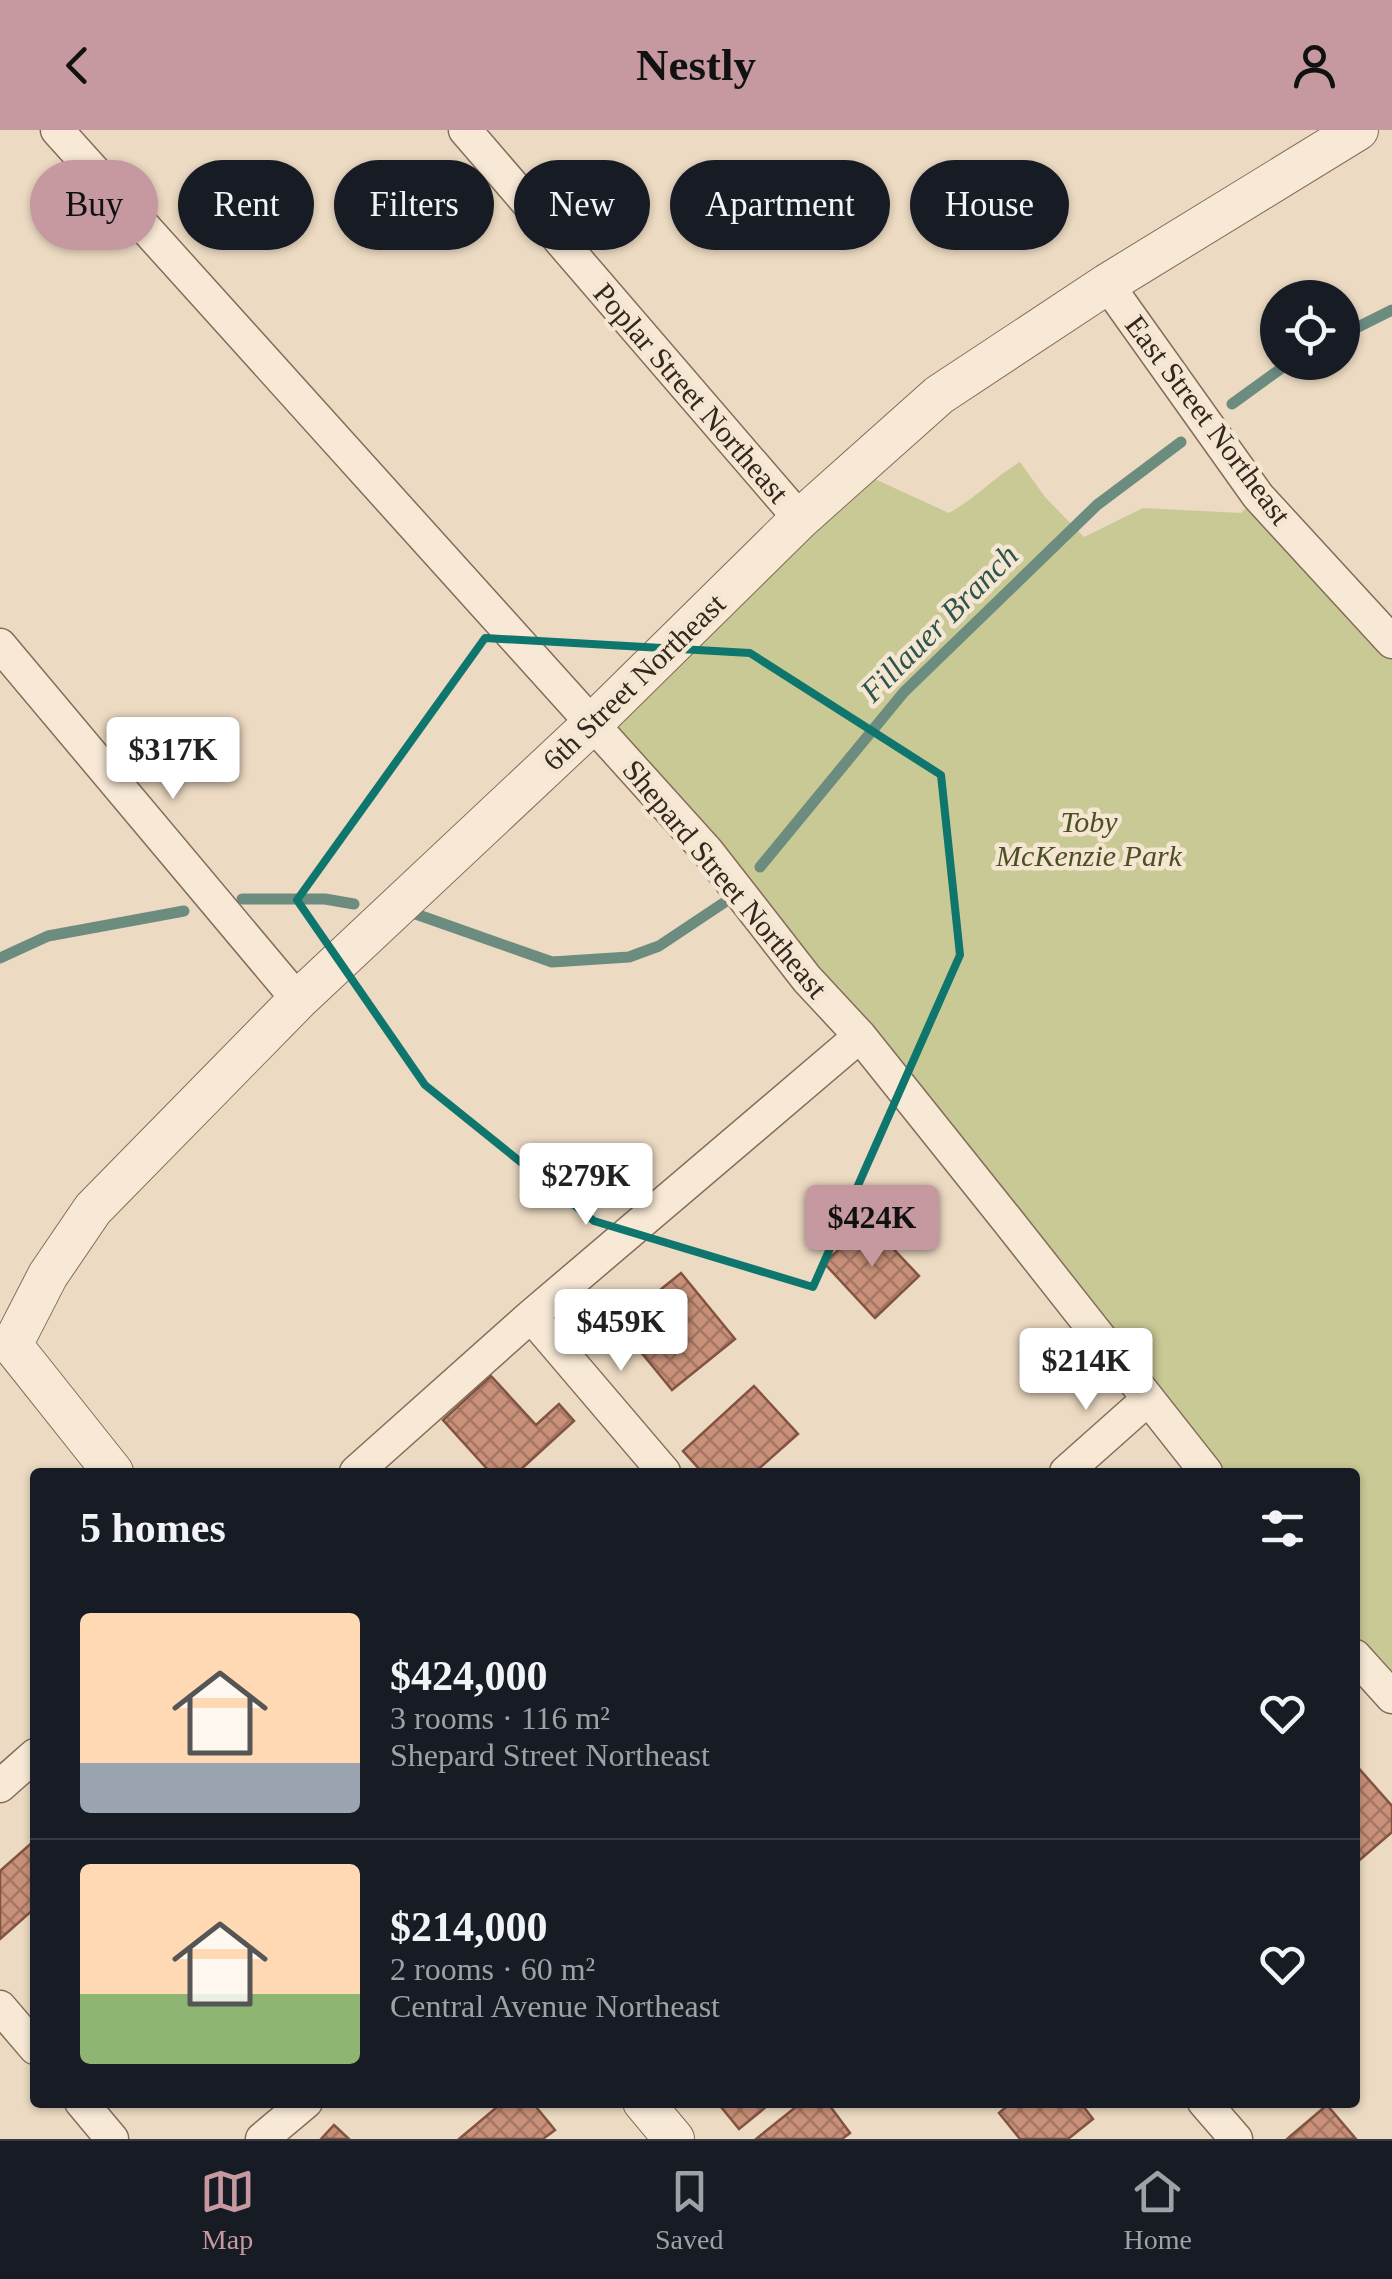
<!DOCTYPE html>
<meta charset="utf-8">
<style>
body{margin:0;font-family:Georgia,serif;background:#20242c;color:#f1f3f6;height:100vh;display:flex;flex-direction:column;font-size:38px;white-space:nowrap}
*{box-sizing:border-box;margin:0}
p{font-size:32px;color:#9ea1a6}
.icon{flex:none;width:55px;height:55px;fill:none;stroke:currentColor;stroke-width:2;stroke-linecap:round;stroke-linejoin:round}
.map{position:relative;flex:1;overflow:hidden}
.sheet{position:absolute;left:30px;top:1338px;width:1330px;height:640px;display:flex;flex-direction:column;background:#171b24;border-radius:10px;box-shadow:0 2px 8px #0004}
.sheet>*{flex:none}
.guide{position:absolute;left:30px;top:30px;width:1332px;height:90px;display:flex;gap:20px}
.controls{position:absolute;left:1260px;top:150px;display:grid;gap:20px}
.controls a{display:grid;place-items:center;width:100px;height:100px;border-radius:50%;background:#171b24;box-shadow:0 2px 8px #0004;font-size:50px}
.price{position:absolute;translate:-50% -85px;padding:0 22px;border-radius:10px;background:#fff;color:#222;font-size:32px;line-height:65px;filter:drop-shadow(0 2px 5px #0008)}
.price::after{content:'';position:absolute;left:50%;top:60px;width:30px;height:22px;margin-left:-15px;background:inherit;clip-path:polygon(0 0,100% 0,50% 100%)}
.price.current{background:#c699a1;color:#111}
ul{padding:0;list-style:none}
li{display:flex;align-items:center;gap:30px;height:250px;padding:0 50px}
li+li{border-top:2px solid #363941}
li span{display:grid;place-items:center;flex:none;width:280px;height:200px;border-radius:10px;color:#555}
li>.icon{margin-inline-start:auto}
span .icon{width:120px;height:120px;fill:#fffc;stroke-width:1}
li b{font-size:42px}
h2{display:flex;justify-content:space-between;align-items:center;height:120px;padding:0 50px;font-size:42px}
.pill{padding:0 35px;border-radius:45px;background:#171b24;box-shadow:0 2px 8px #0004;font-size:35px;line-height:90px}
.pill.current{background:#c699a1;color:#111}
header{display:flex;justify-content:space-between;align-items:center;height:130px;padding:0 50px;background:#c699a1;color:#111;font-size:45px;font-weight:800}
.tab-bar{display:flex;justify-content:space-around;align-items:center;height:140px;border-top:2px solid #363941;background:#171b24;font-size:28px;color:#9ea1a6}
.tab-bar a{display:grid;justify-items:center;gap:5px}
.tab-bar .current{color:#c699a1}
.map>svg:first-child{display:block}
.park{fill:#c9c996}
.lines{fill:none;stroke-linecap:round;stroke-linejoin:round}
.stream{stroke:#6c8c80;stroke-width:11}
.building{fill:url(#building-cross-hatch);stroke:#835341;stroke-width:2.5}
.minor-casing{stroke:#856c5a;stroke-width:35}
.tertiary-casing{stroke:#856c5a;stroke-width:42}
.minor{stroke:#f7e9d5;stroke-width:32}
.tertiary{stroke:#f7e9d5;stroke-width:40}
.marked{fill:none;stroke:#0f766e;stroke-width:8;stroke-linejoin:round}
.labels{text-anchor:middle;stroke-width:9;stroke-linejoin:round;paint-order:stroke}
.street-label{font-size:30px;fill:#35261e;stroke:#f4e6d1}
.park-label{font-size:30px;font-style:italic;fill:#4b5125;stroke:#f4e6d1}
.water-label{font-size:32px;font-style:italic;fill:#2d544d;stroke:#f4e6d1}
</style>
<header><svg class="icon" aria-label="back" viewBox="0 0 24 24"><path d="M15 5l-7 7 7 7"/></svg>Nestly<svg class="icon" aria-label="person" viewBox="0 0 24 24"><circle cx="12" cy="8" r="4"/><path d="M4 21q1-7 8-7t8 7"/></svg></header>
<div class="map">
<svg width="1392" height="2009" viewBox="0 0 1392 2009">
<defs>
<pattern id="building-cross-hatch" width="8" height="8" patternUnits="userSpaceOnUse" patternTransform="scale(2.5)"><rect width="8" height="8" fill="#c99179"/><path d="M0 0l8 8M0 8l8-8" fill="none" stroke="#a47663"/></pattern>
</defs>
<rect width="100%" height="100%" fill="#ecdac2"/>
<path class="park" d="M1020,332L1045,367L1084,407L1143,378L1241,383L1258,366L1392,512V1567L1355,1522V1342H1207L591,595L855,340L949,383C976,368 994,347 1020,332Z"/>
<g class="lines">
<path class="stream" d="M1342,205L1392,180
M1232,274L1290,232
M760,737L904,562L1097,375L1181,312
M242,769H325L354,774
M410,782L552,832L629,827L659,816L737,764
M0,828L48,806L184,781"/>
</g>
<path class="building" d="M868,1092L919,1146L875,1188L824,1133Z
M681,1143L735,1209L672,1260L618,1194Z
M491,1246L536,1295L559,1274L574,1291L518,1342H490L443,1290Z
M754,1256L798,1304L755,1342H702L683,1321Z
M1355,1634L1392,1676V1702L1355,1734Z
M35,1710V1778L0,1809V1741Z
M503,1972H532L555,2000L543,2009H459Z
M717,1972H772L739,1999Z
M802,1972H827L850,2003L842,2009H756Z
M1012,1972H1080L1093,1989L1068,2009H1020L999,1983Z
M1327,1975L1356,2009H1287Z
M334,1995L349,2009H321Z"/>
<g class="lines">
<defs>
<path id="minor" d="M57,0L708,722L807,849L860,906L1008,1091L1206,1342
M465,0L800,389
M1107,154L1258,366L1392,512
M0,515L298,870
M531,1186L664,1342
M356,1342L531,1186L860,906
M1066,1342L1147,1270
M1355,1526L1392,1567
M0,1656L35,1625
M0,1877L35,1918
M81,1972L112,2009
M1204,1972L1236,2009
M262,2009L306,1972"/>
<path id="tertiary" d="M113,1342L12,1215L48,1145L93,1079L298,870L591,595L800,389L939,265L1107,154L1358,0
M643,1972L674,2009"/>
</defs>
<use href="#minor" class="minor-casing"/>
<use href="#tertiary" class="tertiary-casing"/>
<use href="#minor" class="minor"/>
<use href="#tertiary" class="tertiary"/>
</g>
<path class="marked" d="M485,508L750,523L941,645L960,825L813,1157L594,1091L425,955L297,770Z"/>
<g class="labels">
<g class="street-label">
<text transform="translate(691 263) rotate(49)" y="10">Poplar Street Northeast</text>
<text transform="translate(1208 290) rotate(53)" y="10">East Street Northeast</text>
<text transform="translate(634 552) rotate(-44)" y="10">6th Street Northeast</text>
<text transform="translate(725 749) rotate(50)" y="10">Shepard Street Northeast</text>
</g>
<g class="park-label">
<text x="1089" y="702">Toby<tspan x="1089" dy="34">McKenzie Park</tspan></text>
</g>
<g class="water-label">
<text transform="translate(939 493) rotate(-45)" y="11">Fillauer Branch</text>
</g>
</g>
</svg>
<div class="controls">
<a><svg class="icon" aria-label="locate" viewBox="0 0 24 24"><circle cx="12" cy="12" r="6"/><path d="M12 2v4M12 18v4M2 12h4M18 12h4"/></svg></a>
</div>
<b class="price" style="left:173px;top:672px">$317K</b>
<b class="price" style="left:586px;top:1098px">$279K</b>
<b class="price current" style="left:872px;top:1140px">$424K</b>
<b class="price" style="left:621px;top:1244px">$459K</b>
<b class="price" style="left:1086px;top:1283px">$214K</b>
<div class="guide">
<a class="pill current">Buy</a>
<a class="pill">Rent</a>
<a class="pill">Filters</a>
<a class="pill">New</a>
<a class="pill">Apartment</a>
<a class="pill">House</a>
</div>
<section class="sheet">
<h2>5 homes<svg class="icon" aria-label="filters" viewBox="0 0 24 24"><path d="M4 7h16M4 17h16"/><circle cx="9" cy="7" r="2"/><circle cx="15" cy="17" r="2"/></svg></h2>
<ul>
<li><span style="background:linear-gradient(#ffd9b3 75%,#9aa5b1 0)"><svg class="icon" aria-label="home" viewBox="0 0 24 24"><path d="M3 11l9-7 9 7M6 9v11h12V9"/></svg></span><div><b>$424,000</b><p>3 rooms · 116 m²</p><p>Shepard Street Northeast</p></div><svg class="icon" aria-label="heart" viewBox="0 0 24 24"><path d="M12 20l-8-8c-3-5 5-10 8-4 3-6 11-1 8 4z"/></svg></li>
<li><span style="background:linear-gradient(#ffd9b3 65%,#8fb573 0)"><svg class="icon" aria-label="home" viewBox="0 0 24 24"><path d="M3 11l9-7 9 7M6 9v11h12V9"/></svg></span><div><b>$214,000</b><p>2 rooms · 60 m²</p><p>Central Avenue Northeast</p></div><svg class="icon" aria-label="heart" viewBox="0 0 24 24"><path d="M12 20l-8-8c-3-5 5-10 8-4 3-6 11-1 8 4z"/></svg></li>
</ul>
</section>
</div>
<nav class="tab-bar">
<a class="current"><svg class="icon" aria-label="map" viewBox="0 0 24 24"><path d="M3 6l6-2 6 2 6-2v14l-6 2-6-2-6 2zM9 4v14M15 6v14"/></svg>Map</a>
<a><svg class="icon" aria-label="saved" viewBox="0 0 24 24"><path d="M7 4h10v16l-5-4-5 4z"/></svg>Saved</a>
<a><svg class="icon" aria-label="home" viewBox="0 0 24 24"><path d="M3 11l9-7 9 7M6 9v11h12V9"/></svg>Home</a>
</nav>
